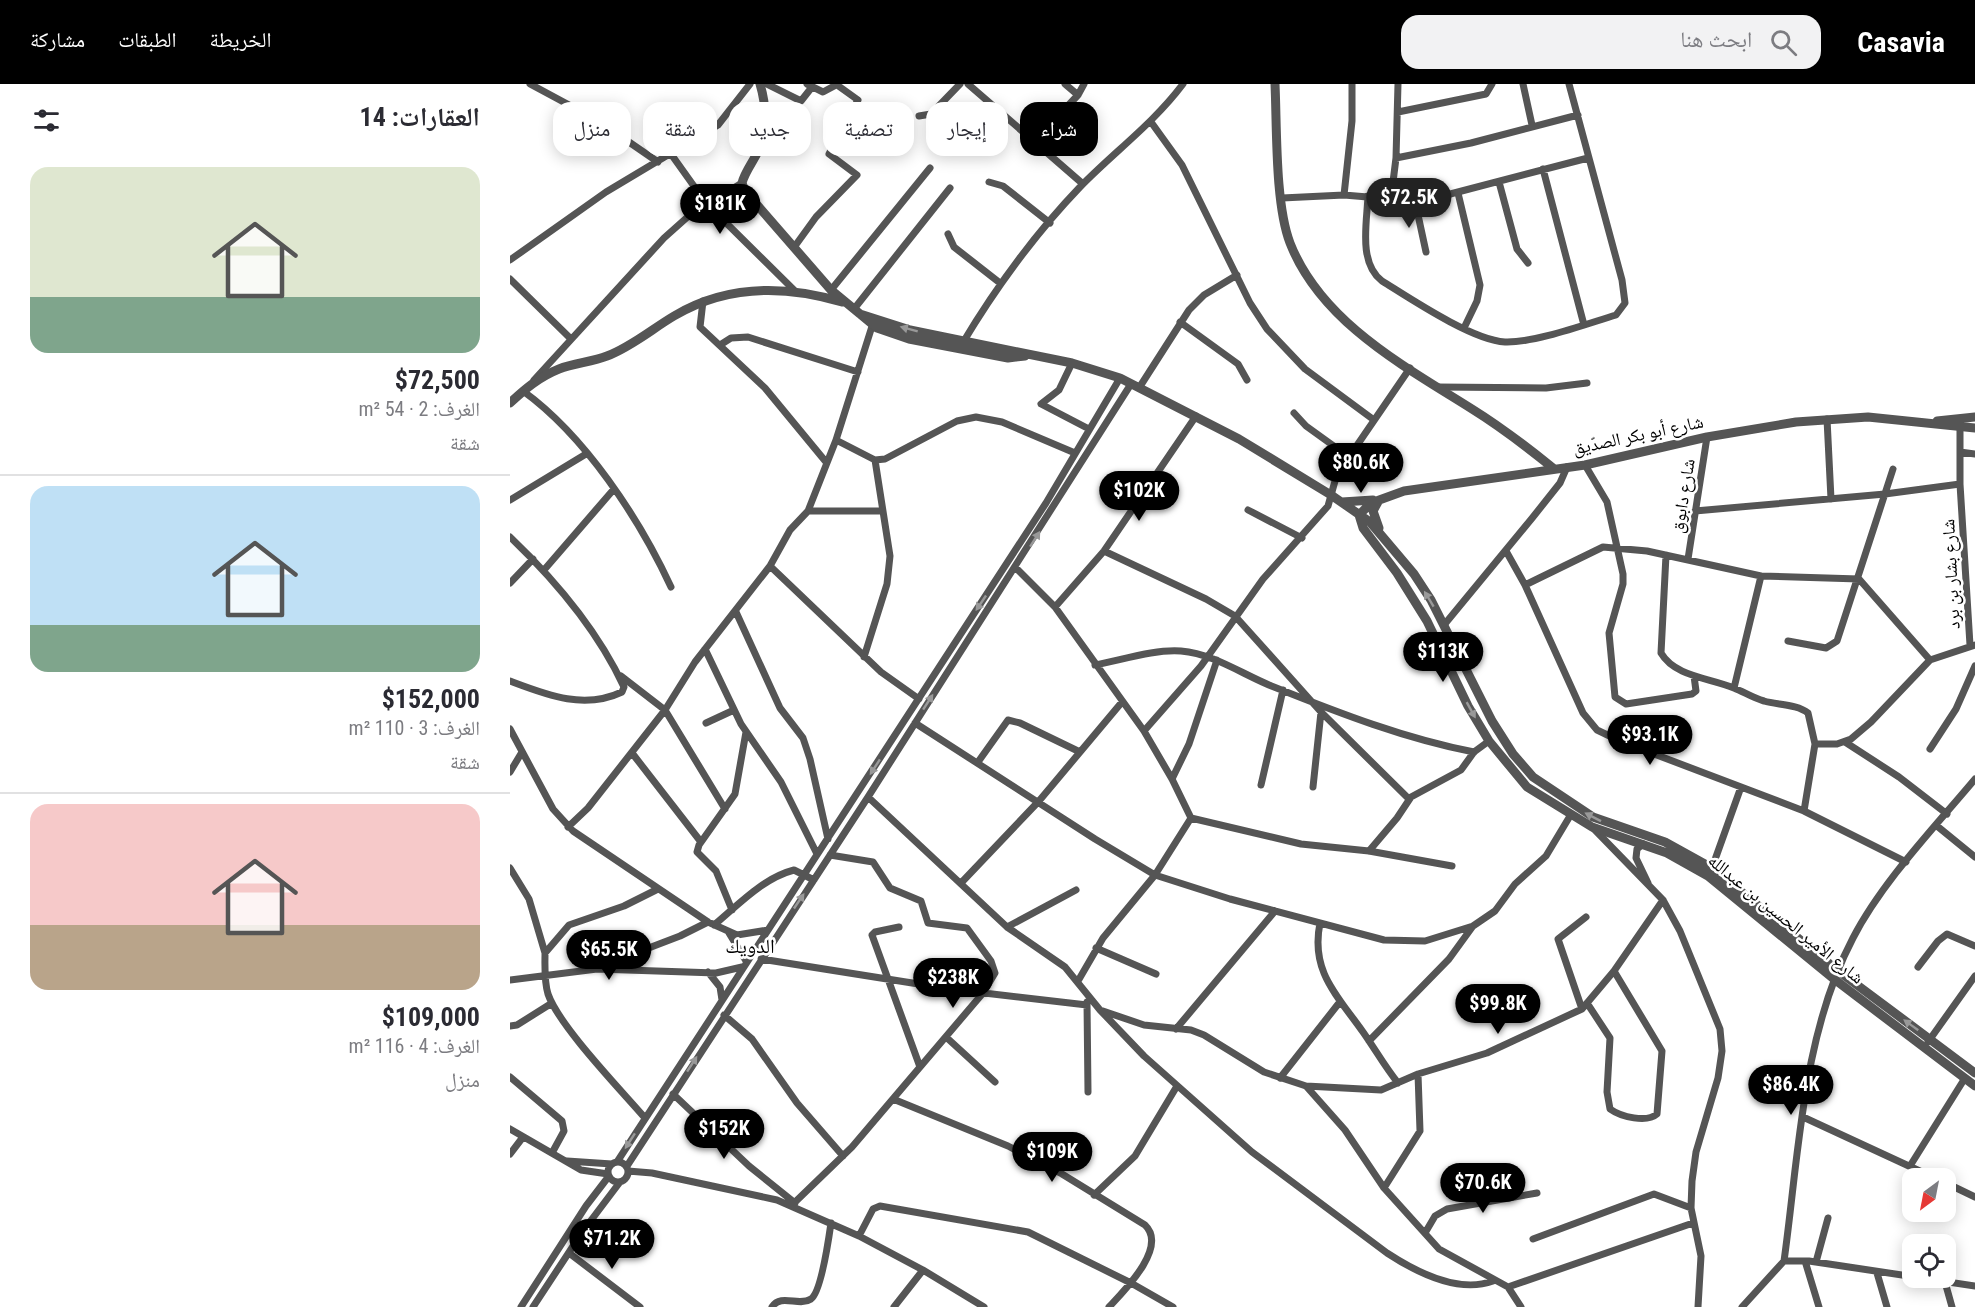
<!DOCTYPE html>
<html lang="ar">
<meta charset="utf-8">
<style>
body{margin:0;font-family:"Roboto Condensed","Noto Naskh Arabic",sans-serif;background:#f2f2f3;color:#2b2b33;direction:rtl;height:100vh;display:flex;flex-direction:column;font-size:22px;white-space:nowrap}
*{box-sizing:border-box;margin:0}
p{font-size:20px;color:#7c7c81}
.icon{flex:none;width:33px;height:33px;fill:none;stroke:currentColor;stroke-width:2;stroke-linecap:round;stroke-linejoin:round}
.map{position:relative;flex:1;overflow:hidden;direction:ltr}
.sheet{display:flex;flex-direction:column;background:#fff;width:510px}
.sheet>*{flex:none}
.banner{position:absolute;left:18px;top:18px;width:570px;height:54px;direction:rtl;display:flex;gap:12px}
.needle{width:39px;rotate:212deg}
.controls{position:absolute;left:1392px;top:1084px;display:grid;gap:12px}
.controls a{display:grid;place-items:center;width:54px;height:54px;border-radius:12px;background:#fff;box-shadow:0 3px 15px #0003;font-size:30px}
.price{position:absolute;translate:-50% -51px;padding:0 14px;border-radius:21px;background:#000;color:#fff;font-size:20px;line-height:39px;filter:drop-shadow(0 2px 3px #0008)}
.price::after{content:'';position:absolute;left:50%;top:36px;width:18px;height:14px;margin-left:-9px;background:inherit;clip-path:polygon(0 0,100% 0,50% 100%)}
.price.selected{background:#222;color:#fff}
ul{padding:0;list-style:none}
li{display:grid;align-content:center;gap:12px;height:318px;padding:0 30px}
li+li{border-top:2px solid #e1e1e2}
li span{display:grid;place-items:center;height:186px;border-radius:18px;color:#555}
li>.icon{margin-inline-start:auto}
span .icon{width:108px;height:108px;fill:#fffc;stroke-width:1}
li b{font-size:26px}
h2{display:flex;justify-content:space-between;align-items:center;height:72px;padding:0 30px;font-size:26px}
.pill{padding:0 21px;border-radius:18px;background:#fff;box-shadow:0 3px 15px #0003;font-size:21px;line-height:54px}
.pill.selected{background:#000;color:#fff}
header{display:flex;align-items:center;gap:36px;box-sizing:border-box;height:84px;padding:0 30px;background:#000;color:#fff}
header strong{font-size:28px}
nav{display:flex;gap:33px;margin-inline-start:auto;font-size:21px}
.search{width:420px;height:54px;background:#f2f2f3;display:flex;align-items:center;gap:15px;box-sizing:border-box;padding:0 21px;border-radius:18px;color:#7c7c81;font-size:22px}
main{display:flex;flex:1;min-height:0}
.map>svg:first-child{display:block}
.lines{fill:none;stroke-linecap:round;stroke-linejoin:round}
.minor{stroke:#555;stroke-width:7}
.tertiary{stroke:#555;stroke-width:9}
.oneway{fill:#999}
.labels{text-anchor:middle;stroke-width:5;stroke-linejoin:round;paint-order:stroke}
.street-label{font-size:18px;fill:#000;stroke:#fff}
.neighbourhood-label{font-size:20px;fill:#000;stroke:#fff}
</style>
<header>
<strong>Casavia</strong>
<div class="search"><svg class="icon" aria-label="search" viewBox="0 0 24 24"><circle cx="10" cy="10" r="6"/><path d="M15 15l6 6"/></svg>ابحث هنا</div>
<nav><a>الخريطة</a><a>الطبقات</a><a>مشاركة</a></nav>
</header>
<main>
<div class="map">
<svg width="1465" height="1223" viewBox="0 0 1465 1223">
<rect width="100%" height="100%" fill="#fff"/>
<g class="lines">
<path class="minor" d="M20,0L87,36L148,78
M257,0L291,17L302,3
M297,0L313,8L328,0
M458,0L573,100
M555,0L568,11
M1013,0L1022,41
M888,28L976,10L982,0
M409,32L421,30L450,0
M641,38L672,81L740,219L757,245L795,285L864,336
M524,58L568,11L574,0
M161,70L196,119L286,208
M886,74L961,59L1068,31
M1033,85L1074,241
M479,98L493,102L540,139
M989,98L1007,165L1018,179
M948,109L970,201L967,217L954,244
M834,111L842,37V0
M858,112C857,138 848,179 872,197C901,215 962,256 995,258C1025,259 1076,240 1106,231L1115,219L1112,196L1059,0
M772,114L834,111L905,117L925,114L1078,74
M881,114L886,74L888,0
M905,117L916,168
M438,150L444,163L490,199
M285,162L306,133L347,91L319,70L348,16L327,1
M0,176L96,108L208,41L240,0
M0,195L60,254
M321,206L420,84
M193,217L190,243L255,304L316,378
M344,225L440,104
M670,238L728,280L737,296
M452,260C485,205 525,150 570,103C604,68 643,40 673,0
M210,261L221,254L238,253L348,288
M562,279L549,306L531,320L579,345
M24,296L154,154L182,129L232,99
M927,303L1036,304L1077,299
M629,304L679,226L694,211L727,191
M13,307C75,352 129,434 161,503
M784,329L796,342L839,373
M1317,335L1321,415
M1450,339V400L1460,561
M326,356L365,376L375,375L447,337L466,333L492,338L565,369
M1450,368L1465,370
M1075,381L1097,418L1113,490V500L1099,549L1105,613L1116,620L1182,610L1186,607L1184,592
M0,416L76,370
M738,426L792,454
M298,427H373
M1185,427L1375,410L1450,400
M0,453C44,495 88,547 114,603L112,608C74,626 37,611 0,597
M594,467L696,515L725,532L811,628L899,715
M996,467L1015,501L1073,629L1087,646L1110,657L1294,727L1396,778
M1156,471L1151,569C1165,593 1201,594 1224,604C1234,608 1243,614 1254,617C1267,621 1287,620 1298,629L1305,660L1294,727
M1178,475L1197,353
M260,482L371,588L409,615
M506,484L545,523L634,647L691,582L753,495L818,422L825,397L839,373L900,284
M34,486L104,405
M0,499L23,475
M1015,501L1093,463L1137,467L1251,492L1349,495L1420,576
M545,523L594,467L686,332
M226,528L270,624L293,654L300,675L318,755
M934,541L1023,433L1050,399L1057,383
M1278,557L1316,564L1327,557L1383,385
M195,565L231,640L271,698L307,770
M354,573L377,500L380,472L365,376
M585,581C612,576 644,565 671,567C705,570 733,591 764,603C829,629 896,655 964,668
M111,592L155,626L215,725
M1224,604L1251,492
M196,639L224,626
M405,639L585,755L645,791L681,734
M0,645L43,725L63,747L198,838L227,851L258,846
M634,647L662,695L681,734
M1335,658L1389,693L1437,730
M1305,660H1327L1341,655L1361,638L1420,576L1465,561
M1420,665L1446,625L1465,582
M122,669L191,758
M468,678L498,636L510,639L570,668
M0,688L12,668
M662,695L679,660L707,576
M751,701L773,606
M803,703L811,628
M358,713L497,843L555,883L590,926L634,941L681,946L694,951L754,988L796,1002L835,1046L874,1104L929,1165L998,1203
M681,734L791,760L859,767L942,782
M1427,742L1465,773
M58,743L78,724L155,626L185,578L260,482L280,446L298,427L326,356L364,236
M1083,744L1153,816L1170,847L1210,945L1212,967L1208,994L1186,1068L1182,1097L1181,1124L1191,1172L1188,1223
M1133,760L1127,765L1126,774L1138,799
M859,767L887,734L901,713L951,686L964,668L979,657
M0,784L19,815L35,869
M1202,784L1231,703
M451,799L529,717L612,618
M222,826L206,787L187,768L189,761L225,710L236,648
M1076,833L1048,855L1072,925L1104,887L1153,816
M810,839C800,888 828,912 853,948C865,965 875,983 888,999
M204,841C228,821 253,794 284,786L304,796
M389,843L365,848L362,851L410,983
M497,843L566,806
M219,849L236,877
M586,864L646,890
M251,875L440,905L577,921
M89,883L170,852L198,838
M1408,883L1428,857L1437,850L1465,862
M198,888L210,903L212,916
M0,896L87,885L206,889L232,883
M568,897L593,854L645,791L720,815L874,856L915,857L963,842L985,827L1005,800L1036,772L1060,732
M577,918L578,1008
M1077,919L1100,954L1097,1008L1100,1025C1111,1033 1137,1039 1147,1030L1152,967L1104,887
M590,926L634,972L742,1068L877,1169C906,1188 948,1210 983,1197
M214,931L242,955L287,1019L333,1072
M0,942L7,941L42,919
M666,945L765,827
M436,953L485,998
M859,957L939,875L963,842
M1418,958L1465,892
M0,993L52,1037L54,1047L42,1069
M770,994L829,919
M796,1002L871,1006L908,990L977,969L1072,925
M163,1010L239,1082L285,1119
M383,1015L498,1062L552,1090L635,1141C658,1163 615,1206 599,1223
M1293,1033L1427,1095
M135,1034C111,1006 49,942 38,910C34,897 35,882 35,869L59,841L114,822L146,806
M0,1045L71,1086L98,1090
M0,1070L13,1053
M57,1077L102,1080
M98 1088a10 10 0 1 1 20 0a10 10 0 1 1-20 0Z
M107,1078L536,419L610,294
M117,1082L358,713L621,300
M1400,1082L1455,994
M118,1087L142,1089L267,1116L349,1152L363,1125L370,1122L518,1148L621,1199L663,1223
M1436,1099L1465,1113
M874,1104L910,1047L908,990
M584,1111L625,1072L667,1002
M282,1121L342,1063L473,909L485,889L481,877L457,844L418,839L411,817L380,804L363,778L320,771
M915,1149L925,1132L937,1125L1027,1109
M349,1152L413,1186L384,1223
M1023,1155L1144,1110L1181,1124
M59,1169L130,1223
M1274,1177C1289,1070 1292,951 1343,854C1372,798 1424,744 1465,695
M1295,1177L1309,1223
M1306,1178L1318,1134
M413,1186L474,1223
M1367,1189L1377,1223
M1435,1198L1442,1223
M11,1223L76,1122L99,1092
M23,1223L73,1147L110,1098
M262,1223C271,1209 289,1223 301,1215C311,1208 319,1153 321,1139
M1011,1223L998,1203L1183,1139
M1232,1223L1274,1177H1299L1465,1202"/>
<path class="tertiary" d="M250,0C256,20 258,46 249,65C244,77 235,87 232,99L235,107L321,206L367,244L399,255L498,274L515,272
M765,0C767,44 765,120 780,159C811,238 894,282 962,325C991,343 1017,363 1043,384
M350,230L400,246L562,279L610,294L729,355L821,411L860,438L904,490L921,516L982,637L1003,670L1023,693L1083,733L1155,758L1202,784L1327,886L1465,989
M0,319C15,305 29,293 49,285C64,279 82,278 97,272C121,263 142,245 164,232C216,201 275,201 332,218
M1427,337L1465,333
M832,418L863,416
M849,431L853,444L887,489L917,537L958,622L979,657L1017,703L1082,743L1157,769L1198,792L1324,895L1465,1002
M849,431L861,419L894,407L1075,381L1197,353L1286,338L1358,333L1465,344
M869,444L863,427L869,416"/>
</g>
<defs><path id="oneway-solid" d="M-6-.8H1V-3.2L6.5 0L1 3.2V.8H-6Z" transform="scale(1.5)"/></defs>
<g class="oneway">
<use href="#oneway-solid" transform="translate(399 245) rotate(-165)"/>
<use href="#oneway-solid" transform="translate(525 455) rotate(-57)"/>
<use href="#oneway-solid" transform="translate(919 515) rotate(-121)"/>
<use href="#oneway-solid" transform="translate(471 519) rotate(124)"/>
<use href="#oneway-solid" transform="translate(418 618) rotate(-57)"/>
<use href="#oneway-solid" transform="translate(961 626) rotate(61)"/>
<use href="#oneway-solid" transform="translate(365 683) rotate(123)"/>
<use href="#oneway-solid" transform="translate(1083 733) rotate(-153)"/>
<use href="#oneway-solid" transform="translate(289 817) rotate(-56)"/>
<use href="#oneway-solid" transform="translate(1401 941) rotate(-144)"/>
<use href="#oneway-solid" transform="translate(182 980) rotate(-57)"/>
<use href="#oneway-solid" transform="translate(120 1057) rotate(123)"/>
</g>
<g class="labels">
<g class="street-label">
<text transform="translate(1128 351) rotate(-12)" y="6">شارع أبو بكر الصدّيق</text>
<text transform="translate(1173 412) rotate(-81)" y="6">شارع دابوق</text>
<text transform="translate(1441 490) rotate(-93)" y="6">شارع بشار بن برد</text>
<text transform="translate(1276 835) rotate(39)" y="6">شارع الأمير الحسين بن عبدالله</text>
</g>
<g class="neighbourhood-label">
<text x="240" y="869">الدويك</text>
</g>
</g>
</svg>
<div class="controls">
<a><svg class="needle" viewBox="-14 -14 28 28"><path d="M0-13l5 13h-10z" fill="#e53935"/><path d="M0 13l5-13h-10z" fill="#7c7c81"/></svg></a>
<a><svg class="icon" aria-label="locate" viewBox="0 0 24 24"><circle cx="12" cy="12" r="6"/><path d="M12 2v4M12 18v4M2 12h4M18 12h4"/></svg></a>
</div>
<b class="price selected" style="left:899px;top:145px">$72.5K</b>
<b class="price" style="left:210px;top:151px">$181K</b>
<b class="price" style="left:851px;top:410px">$80.6K</b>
<b class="price" style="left:629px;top:438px">$102K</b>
<b class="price" style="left:933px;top:599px">$113K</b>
<b class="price" style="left:1140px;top:682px">$93.1K</b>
<b class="price" style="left:99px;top:897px">$65.5K</b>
<b class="price" style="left:443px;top:925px">$238K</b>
<b class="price" style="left:988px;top:951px">$99.8K</b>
<b class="price" style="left:1281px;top:1032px">$86.4K</b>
<b class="price" style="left:214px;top:1076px">$152K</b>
<b class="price" style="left:542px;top:1099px">$109K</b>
<b class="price" style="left:973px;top:1130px">$70.6K</b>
<b class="price" style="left:102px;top:1186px">$71.2K</b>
<div class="banner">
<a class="pill selected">شراء</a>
<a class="pill">إيجار</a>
<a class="pill">تصفية</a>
<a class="pill">جديد</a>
<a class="pill">شقة</a>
<a class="pill">منزل</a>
</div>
</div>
<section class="sheet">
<h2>العقارات: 14<svg class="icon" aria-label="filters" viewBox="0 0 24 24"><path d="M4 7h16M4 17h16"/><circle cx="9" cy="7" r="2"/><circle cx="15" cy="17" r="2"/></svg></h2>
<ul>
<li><span style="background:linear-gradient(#dfe7d0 70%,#7fa58c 0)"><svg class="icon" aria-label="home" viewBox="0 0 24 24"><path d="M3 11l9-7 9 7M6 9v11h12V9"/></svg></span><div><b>$72,500</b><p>الغرف: 2 · 54 m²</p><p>شقة</p></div></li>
<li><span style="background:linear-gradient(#bfe0f5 75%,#7fa58c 0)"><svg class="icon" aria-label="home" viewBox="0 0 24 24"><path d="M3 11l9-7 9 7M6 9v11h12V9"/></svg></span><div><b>$152,000</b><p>الغرف: 3 · 110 m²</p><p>شقة</p></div></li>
<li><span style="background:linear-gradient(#f6c9c9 65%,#b9a48a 0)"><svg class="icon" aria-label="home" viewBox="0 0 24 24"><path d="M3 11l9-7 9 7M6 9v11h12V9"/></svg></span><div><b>$109,000</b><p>الغرف: 4 · 116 m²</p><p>منزل</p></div></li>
</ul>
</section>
</main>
